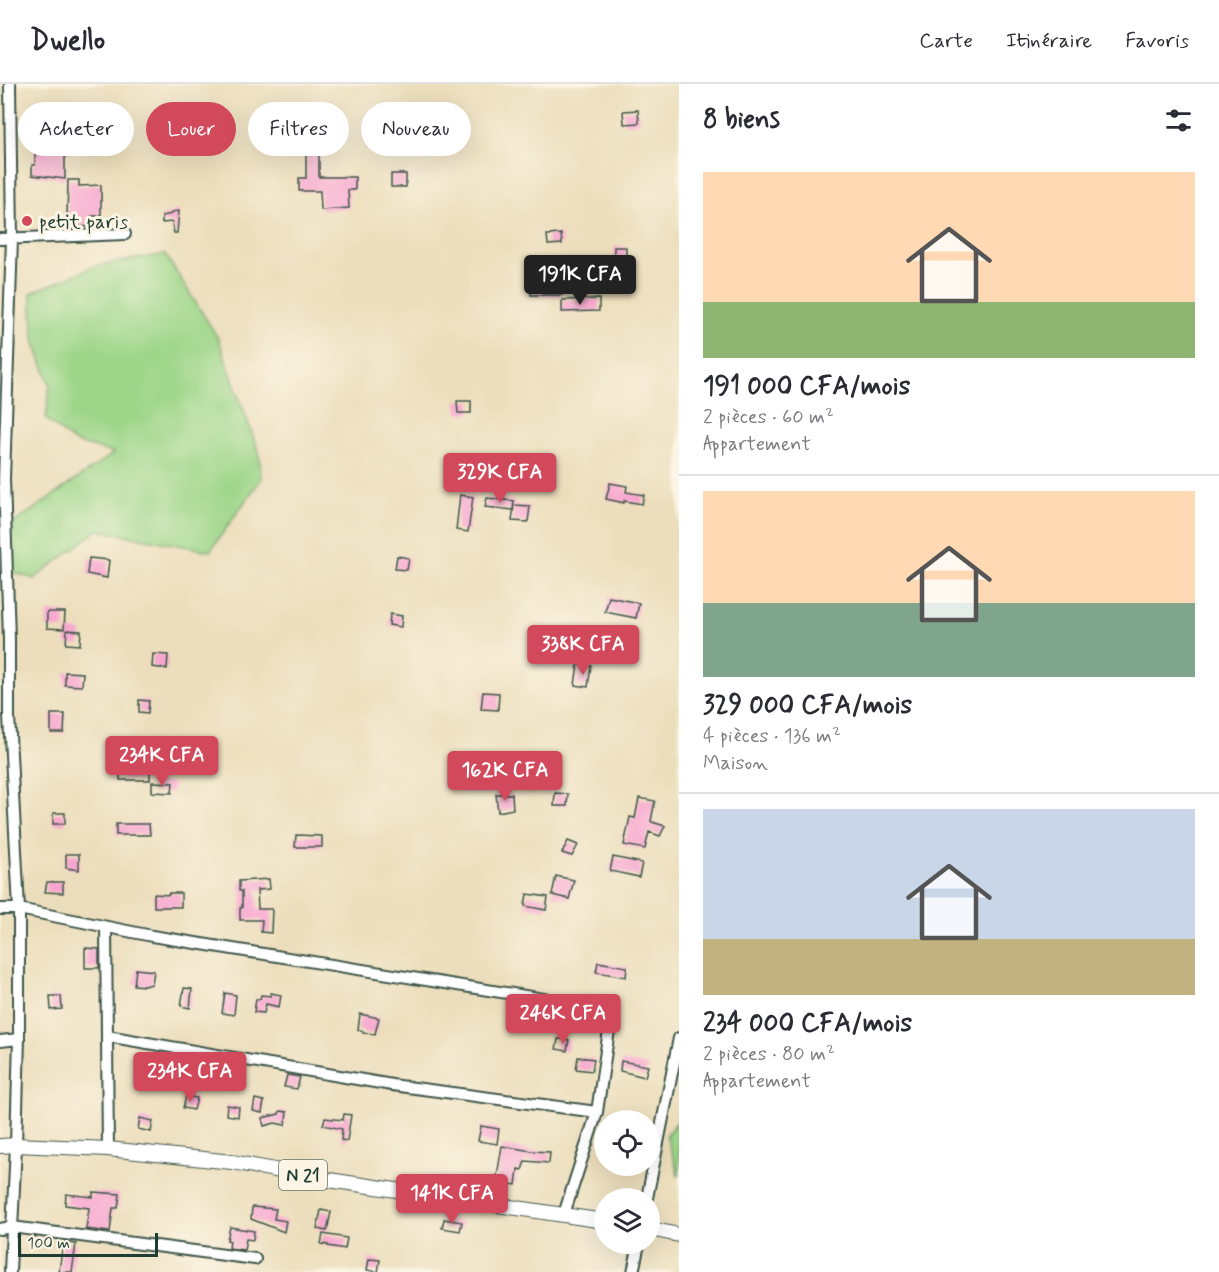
<!DOCTYPE html>
<html lang="fr">
<meta charset="utf-8">
<style>
body{margin:0;font-family:Mynerve,sans-serif;background:#f2f2f3;color:#2b2b33;height:100vh;display:flex;flex-direction:column;font-size:22px;white-space:nowrap}
*{box-sizing:border-box;margin:0}
p{font-size:20px;color:#7c7c81}
.icon{flex:none;width:33px;height:33px;fill:none;stroke:currentColor;stroke-width:2;stroke-linecap:round;stroke-linejoin:round}
.map{position:relative;flex:1;overflow:hidden}
.side{display:flex;flex-direction:column;background:#fff;width:540px}
.side>*{flex:none}
.banner{position:absolute;left:18px;top:18px;width:570px;height:54px;display:flex;gap:12px}
.buttons{position:absolute;left:594px;top:1026px;display:grid;gap:12px}
.buttons a{display:grid;place-items:center;width:66px;height:66px;border-radius:50%;background:#fff;box-shadow:0 6px 24px #0002;font-size:30px}
.scale{position:absolute;left:18px;bottom:15px;width:140px;box-sizing:border-box;padding-left:6px;border:3px solid #1f3d34;border-top:0;font-size:16px;line-height:21px;white-space:nowrap;color:#1f3d34;-webkit-text-stroke:4px #fcf5e5;paint-order:stroke}
.price{position:absolute;translate:-50% -51px;padding:0 14px;border-radius:6px;background:#d1495b;color:#fff;font-size:20px;line-height:39px;filter:drop-shadow(0 2px 3px #0008)}
.price::after{content:'';position:absolute;left:50%;top:36px;width:18px;height:14px;margin-left:-9px;background:inherit;clip-path:polygon(0 0,100% 0,50% 100%)}
.price.selected{background:#222;color:#fff}
ul{padding:0;list-style:none}
li{display:grid;align-content:center;gap:12px;height:318px;padding:0 24px}
li+li{border-top:2px solid #e1e1e2}
li span{display:grid;place-items:center;height:186px;border-radius:0px;color:#555}
li>.icon{margin-inline-start:auto}
span .icon{width:108px;height:108px;fill:#fffc;stroke-width:1}
li b{font-size:26px}
h2{display:flex;justify-content:space-between;align-items:center;height:72px;padding:0 24px;font-size:26px}
.chip{padding:0 21px;border-radius:27px;background:#fff;box-shadow:0 6px 24px #0002;font-size:21px;line-height:54px}
.chip.selected{background:#d1495b;color:#fff}
header{display:flex;align-items:center;gap:36px;box-sizing:border-box;height:84px;padding:0 30px;background:#fff;border-bottom:2px solid #e1e1e2}
header strong{font-size:28px}
nav{display:flex;gap:33px;margin-inline-start:auto;font-size:21px}
main{display:flex;flex:1;min-height:0}
.map>svg:first-child{display:block}
.green{fill:#9dd689;stroke:#5e8a5e;stroke-width:1.5}
.building{fill:#f7a5cf}
.lines{fill:none;stroke-linecap:round;stroke-linejoin:round}
.minor-casing{stroke:#3e5548;stroke-width:14}
.major-casing{stroke:#3e5548;stroke-width:16}
.minor{stroke:#fff;stroke-width:10}
.major{stroke:#fff;stroke-width:14}
.poi-dot{fill:#d1495b;stroke:#fcf5e5;stroke-width:2}
.labels{text-anchor:middle;stroke-width:6;stroke-linejoin:round;paint-order:stroke}
.shield{fill:#fcf5e5;stroke:#617469;stroke-width:1.5}
.shield-label{font-size:18px;font-weight:bold;fill:#1f3d34}
.poi-label{font-size:20px;fill:#1f3d34;stroke:#fcf5e5;text-anchor:start}
</style>
<header>
<strong>Dwello</strong>
<nav><a>Carte</a><a>Itinéraire</a><a>Favoris</a></nav>
</header>
<main>
<div class="map">
<svg width="679" height="1188" viewBox="0 0 679 1188">
<rect width="100%" height="100%" fill="#fcf5e5"/>
<filter id="ink" filterUnits="userSpaceOnUse"><feTurbulence type="fractalNoise" baseFrequency=".0167" numOctaves="2"/><feDisplacementMap in="SourceGraphic" scale="12" xChannelSelector="R" yChannelSelector="G"/><feConvolveMatrix kernelMatrix="1 2 1 2 8 2 1 2 1" color-interpolation-filters="sRGB"/></filter>
<filter id="wash" filterUnits="userSpaceOnUse"><feTurbulence type="fractalNoise" baseFrequency=".008" numOctaves="4" result="noise"/><feDisplacementMap in="SourceGraphic" scale="24" xChannelSelector="R" yChannelSelector="G"/><feGaussianBlur stdDeviation="1.35" result="paint"/><feColorMatrix in="noise" values="0 0 0 0 0 0 0 0 0 0 0 0 0 0 0 0 0 1.4 0 .05"/><feComposite in="paint" operator="in"/></filter>
<g filter="url(#wash)">
<rect width="100%" height="100%" fill="#ecdebc"/>
<path class="green" d="M165,170L218,254L259,369L261,395L210,467L98,446L34,495L9,487L8,443L114,369L74,358L46,335L50,301L34,256L31,209L95,182Z
M679,1036V1093L666,1051Z"/>
<g id="blocks">
<path class="building" d="M638,26L639,39L624,40L623,27Z
M321,37H334V53H321Z
M54,38H65V95L32,91V81H35V62H40L41,40H54Z
M306,68H319V93H355V106H348L349,124L321,126L320,107H299V94H306Z
M391,90H406V103H391Z
M68,96H79V102L101,101V132H91L92,142L69,144L67,131Z
M179,127L177,149H174L172,138L162,139V132L172,130L171,128Z
M561,150L562,160L548,161L547,151Z
M614,163H626V174H614Z
M561,195L562,211H531L530,196Z
M599,215V227L562,228V216Z
M457,317H471V329H458Z
M610,399L627,402L626,408L644,411L642,420L624,417V419L606,415Z
M460,411L473,413L468,448L456,446Z
M487,414L514,417L513,426L485,423Z
M514,421L530,422L528,438L512,437Z
M397,472L409,474L407,486L395,485Z
M89,474L109,476L107,494L87,490Z
M609,513L639,519L636,534L605,528Z
M47,528H65L64,545L47,544Z
M390,530L402,532L401,543L389,541Z
M67,546L81,547L80,561L66,560Z
M153,570L168,571L167,585L152,583Z
M578,580L591,582L588,603L575,601Z
M65,588L83,589L82,602L65,601Z
M483,608L499,609L498,626L481,625Z
M139,616L149,617L148,629L139,628Z
M51,630H65L64,649H51Z
M120,684H150V696H120Z
M152,698L173,699L172,709L152,708Z
M555,709L568,710L567,722H554Z
M496,710H512L513,725L498,728Z
M639,714L655,717L651,737L652,738L665,742L660,752L649,748L645,765L624,761L630,733L635,734Z
M53,729H65V740H53Z
M116,740H149L150,751H116Z
M296,751L322,752V763H295Z
M568,757L578,761L572,772L562,769Z
M66,770H79V786L66,784Z
M613,773L642,779L639,793L610,787Z
M556,792L574,796L569,815L552,811Z
M269,795L270,805L257,806L258,825H272L271,849L261,848L262,836H240V824H242V807H239V797Z
M47,798H63V809L45,808Z
M169,809H181V823H154V810L169,811Z
M527,810L548,813L546,826L525,822Z
M85,864L99,865V884H85Z
M598,878L627,883L626,893L596,888Z
M136,885L154,887L152,900L145,902L134,901Z
M184,904L192,905L190,924L181,922Z
M225,909L236,911L234,931L222,929Z
M271,909L281,911L279,923L266,920L264,929L254,928L256,915H260L261,911L271,912Z
M50,912H61L62,925L51,926Z
M360,930L379,934L375,950L363,949V947L358,946Z
M558,955L569,956L567,967L556,965Z
M578,973L594,975L592,987L576,985Z
M621,977L648,982L645,993L620,987Z
M287,991L300,993L297,1005L284,1003Z
M186,1012L197,1014L194,1026L183,1024Z
M255,1015L264,1017L262,1029L253,1027Z
M227,1021L239,1023L238,1033L226,1031Z
M280,1027L287,1028L285,1041L275,1039L264,1042L262,1034L279,1030Z
M344,1030L351,1031L347,1057L341,1056L342,1045L323,1041L325,1034L343,1036Z
M140,1034L153,1037L151,1048L138,1045Z
M481,1042L499,1045L497,1060L478,1057Z
M502,1062L532,1067L550,1068L549,1079L525,1077L522,1086L518,1085L516,1101L496,1098Z
M93,1108L120,1110L118,1124H113L110,1148L86,1145L89,1124L65,1121L66,1110L93,1113Z
M252,1123L276,1125L274,1135L286,1137L284,1148L251,1135Z
M321,1126L331,1128L327,1147L317,1145Z
M444,1135L462,1138L460,1147L442,1144Z
M230,1143L254,1147L253,1156L246,1155L244,1166L229,1164L230,1157L227,1156Z
M323,1150L347,1154L345,1165L328,1162V1161L321,1160Z
M63,1158L76,1160L72,1188H59Z
M369,1175L380,1176L378,1188L367,1186Z"/>
</g>
</g>
<g filter="url(#ink)">
<use href="#blocks" fill-opacity="0" stroke="#3e5548" stroke-width="1.5"/>
<g class="lines">
<defs>
<path id="minor" d="M10,0L12,155L4,395L9,555V632L19,825V955L16,1061L10,1188
M0,155L125,150
M0,825H19L152,852L612,926L597,1028L564,1130
M106,843L108,1065
M107,952L392,1001L597,1028
M0,957L19,955
M647,1114L679,954
M0,1145L12,1143L255,1175
M633,1188L639,1160"/>
<path id="major" d="M0,1062L16,1061L108,1065L232,1078L329,1096L604,1137
M650,1145L679,1151"/>
</defs>
<use href="#minor" class="minor-casing"/>
<use href="#major" class="major-casing"/>
<use href="#minor" class="minor"/>
<use href="#major" class="major"/>
</g>
</g>
<circle class="poi-dot" cx="27" cy="137" r="6"/>
<g class="labels">
<rect class="shield" x="279" y="1076" width="48" height="30" rx="4.5"/>
<g class="shield-label">
<text x="303" y="1097">N 21</text>
</g>
<g class="poi-label">
<text x="39" y="144">petit paris</text>
</g>
</g>
</svg>
<div class="buttons">
<a><svg class="icon" aria-label="locate" viewBox="0 0 24 24"><circle cx="12" cy="12" r="6"/><path d="M12 2v4M12 18v4M2 12h4M18 12h4"/></svg></a>
<a><svg class="icon" aria-label="layers" viewBox="0 0 24 24"><path d="M12 4l9 5-9 5-9-5zM3 14l9 5 9-5"/></svg></a>
</div>
<div class="scale">100 m</div>
<b class="price selected" style="left:580px;top:222px">191K CFA</b>
<b class="price" style="left:500px;top:420px">329K CFA</b>
<b class="price" style="left:583px;top:592px">338K CFA</b>
<b class="price" style="left:162px;top:703px">234K CFA</b>
<b class="price" style="left:505px;top:718px">162K CFA</b>
<b class="price" style="left:563px;top:961px">246K CFA</b>
<b class="price" style="left:190px;top:1019px">234K CFA</b>
<b class="price" style="left:452px;top:1141px">141K CFA</b>
<div class="banner">
<a class="chip">Acheter</a>
<a class="chip selected">Louer</a>
<a class="chip">Filtres</a>
<a class="chip">Nouveau</a>
</div>
</div>
<section class="side">
<h2>8 biens<svg class="icon" aria-label="filters" viewBox="0 0 24 24"><path d="M4 7h16M4 17h16"/><circle cx="9" cy="7" r="2"/><circle cx="15" cy="17" r="2"/></svg></h2>
<ul>
<li><span style="background:linear-gradient(#ffd9b3 70%,#8fb573 0)"><svg class="icon" aria-label="home" viewBox="0 0 24 24"><path d="M3 11l9-7 9 7M6 9v11h12V9"/></svg></span><div><b>191 000 CFA/mois</b><p>2 pièces · 60 m²</p><p>Appartement</p></div></li>
<li><span style="background:linear-gradient(#ffd9b3 60%,#7fa58c 0)"><svg class="icon" aria-label="home" viewBox="0 0 24 24"><path d="M3 11l9-7 9 7M6 9v11h12V9"/></svg></span><div><b>329 000 CFA/mois</b><p>4 pièces · 136 m²</p><p>Maison</p></div></li>
<li><span style="background:linear-gradient(#c9d6e8 70%,#c2b280 0)"><svg class="icon" aria-label="home" viewBox="0 0 24 24"><path d="M3 11l9-7 9 7M6 9v11h12V9"/></svg></span><div><b>234 000 CFA/mois</b><p>2 pièces · 80 m²</p><p>Appartement</p></div></li>
</ul>
</section>
</main>
